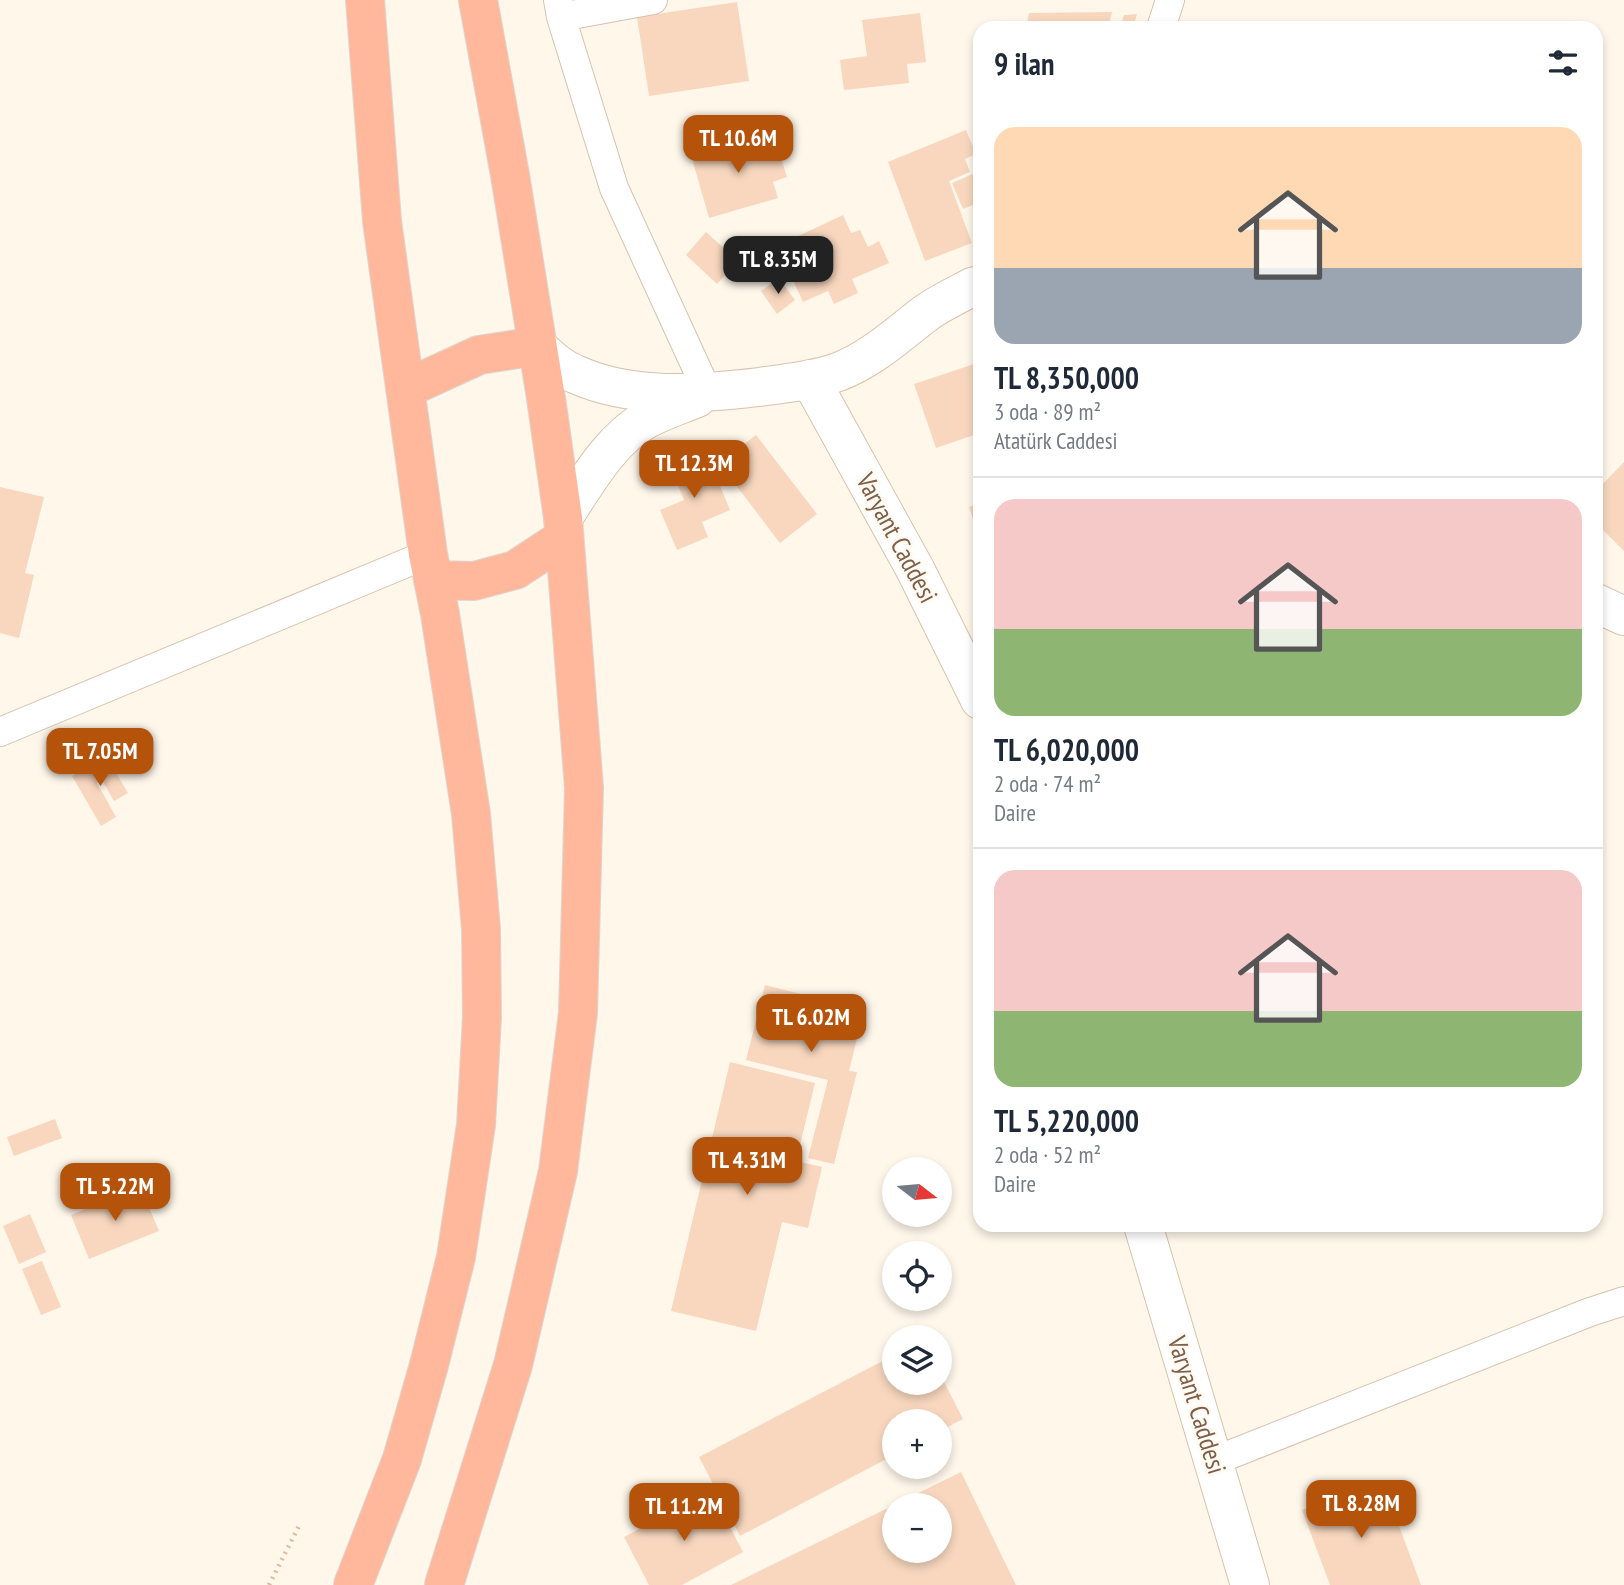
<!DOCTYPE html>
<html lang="tr">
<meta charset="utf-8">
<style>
body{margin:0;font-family:"PT Sans Narrow",sans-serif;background:#f2f2f3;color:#1f2937;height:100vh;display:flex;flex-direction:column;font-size:26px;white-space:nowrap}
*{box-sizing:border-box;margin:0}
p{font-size:23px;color:#747a83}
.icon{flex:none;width:38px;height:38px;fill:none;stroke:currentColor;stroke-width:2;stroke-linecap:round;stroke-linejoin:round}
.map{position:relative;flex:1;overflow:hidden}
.side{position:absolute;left:973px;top:21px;width:630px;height:1211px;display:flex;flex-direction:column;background:#fff;border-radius:21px;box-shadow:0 4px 10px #0003}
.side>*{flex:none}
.needle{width:46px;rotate:106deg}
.buttons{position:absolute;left:882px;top:1157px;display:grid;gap:14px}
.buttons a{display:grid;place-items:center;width:70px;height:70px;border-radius:50%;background:#fff;box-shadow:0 4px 10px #0003;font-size:35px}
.price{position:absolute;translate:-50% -60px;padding:0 16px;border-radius:14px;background:#b45309;color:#fff;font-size:23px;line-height:46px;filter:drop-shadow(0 2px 4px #0008)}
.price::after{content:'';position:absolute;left:50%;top:42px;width:21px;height:16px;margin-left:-10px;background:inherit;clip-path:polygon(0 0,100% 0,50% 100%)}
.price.on{background:#222;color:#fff}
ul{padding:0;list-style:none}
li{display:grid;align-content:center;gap:14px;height:371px;padding:0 21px}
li+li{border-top:2px solid #e0e1e3}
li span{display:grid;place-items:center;height:217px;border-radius:21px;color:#555}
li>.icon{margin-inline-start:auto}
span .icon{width:126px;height:126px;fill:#fffc;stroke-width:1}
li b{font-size:30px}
h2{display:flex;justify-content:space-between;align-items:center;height:84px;padding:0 21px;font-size:30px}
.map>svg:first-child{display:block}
.building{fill:#f8d7be;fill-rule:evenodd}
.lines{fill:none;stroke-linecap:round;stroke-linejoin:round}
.street-casing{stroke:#d6c1b0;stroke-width:30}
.secondary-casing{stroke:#d9c2ac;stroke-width:40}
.highway-casing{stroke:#ddd5d0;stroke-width:40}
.path{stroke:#debaa0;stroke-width:4.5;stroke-dasharray:2 5;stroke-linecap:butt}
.street{stroke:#fff;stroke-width:28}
.secondary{stroke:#fff;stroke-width:38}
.highway{stroke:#ffb89b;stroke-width:38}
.labels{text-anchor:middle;stroke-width:6;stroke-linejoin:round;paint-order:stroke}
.street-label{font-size:26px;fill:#7e5d49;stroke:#fffbf3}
</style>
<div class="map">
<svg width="1624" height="1585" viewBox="0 0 1624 1585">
<rect width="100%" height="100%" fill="#fff7ea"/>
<path class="building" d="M737,2L749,81L649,96L637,17Z
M1112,12L1108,28H1026L1029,13Z
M920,13L926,62L907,64L909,83L844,90L840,60L867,56L862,20Z
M1137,14L1133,28H1120L1124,15Z
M966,130L976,154L965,159L970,172L949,181L972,243L925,261L888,162Z
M760,134L764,146L776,142L787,177L773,182L778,198L709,218L691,155Z
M973,174L980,191V202L963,209L952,183Z
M843,215L851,233L860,230L868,247L879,241L889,263L852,279L858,293L834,304L828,291L803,302L777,246Z
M706,232L738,261L717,284L686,255Z
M779,278L795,300L777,314L761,291Z
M980,362V433L936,448L914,384Z
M756,435L817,514L780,543L719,463Z
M705,449L730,510L702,522L708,537L677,550L660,510L684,500L669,464Z
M1624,462V551L1596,523V491Z
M0,487L44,497L25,573L34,575L19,638L0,633Z
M980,503V538H979L969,507Z
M106,756L128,793L114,801L102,780L97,783L116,817L101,826L72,776Z
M765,985L864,1010L849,1071L857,1072L834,1164L808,1158L828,1080L746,1060Z
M730,1062L815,1083L796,1161L822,1167L808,1228L782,1222L756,1331L671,1311Z
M55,1119L62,1138L14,1156L7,1137Z
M140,1186L159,1231L89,1259L71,1215Z
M30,1214L46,1252L19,1264L3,1226Z
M42,1261L61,1307L41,1315L22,1269Z
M894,1355V1382H940V1374L963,1419L940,1431V1421H894V1455L740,1536L699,1457Z
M961,1472L1016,1585H731L894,1505ZM894,1505H940V1550H894Z
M1382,1480L1421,1585H1330L1302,1510Z
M711,1491L743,1552L682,1585H649L624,1537Z"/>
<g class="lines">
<defs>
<path id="street" d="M558,0L561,17L614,188L708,393
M561,17L653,0
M1161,28L1170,0
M0,732L428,554
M1214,1461L1590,1312L1624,1301"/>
<path id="secondary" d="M537,346C549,357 560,368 575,374C632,400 699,394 759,387C782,384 817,380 838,372C872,359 897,335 926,313C940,303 957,295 972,287L980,285
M810,379L915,569L980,700
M563,518C585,485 610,439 647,419C662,411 680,405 697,398
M1596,603L1624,616
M1143,1225L1250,1585"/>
<path id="highway" d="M405,389L479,355L537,346
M433,580L474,581L515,570L564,538
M353,1585L402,1459L429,1365L456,1257L476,1125L482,1017L481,929L471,814L440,614L428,554L382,221L365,0
M444,1585L513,1365L558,1171L578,1013L584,788L563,518L546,398L510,175L478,0"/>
</defs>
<use href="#street" class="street-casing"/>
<use href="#secondary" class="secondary-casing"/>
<use href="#highway" class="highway-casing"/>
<path class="path" d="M269,1585L299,1526"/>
<use href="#street" class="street"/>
<use href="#secondary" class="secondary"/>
<use href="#highway" class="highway"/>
</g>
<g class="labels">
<g class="street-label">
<text transform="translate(897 538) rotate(62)" y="9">Varyant Caddesi</text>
<text transform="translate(1197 1405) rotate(73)" y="9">Varyant Caddesi</text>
</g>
</g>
</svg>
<div class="buttons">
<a><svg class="needle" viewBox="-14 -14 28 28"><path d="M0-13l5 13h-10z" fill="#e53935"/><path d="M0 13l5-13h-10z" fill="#747a83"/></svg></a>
<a><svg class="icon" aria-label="locate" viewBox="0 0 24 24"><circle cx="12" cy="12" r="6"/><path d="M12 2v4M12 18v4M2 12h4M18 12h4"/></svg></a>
<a><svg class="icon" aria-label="layers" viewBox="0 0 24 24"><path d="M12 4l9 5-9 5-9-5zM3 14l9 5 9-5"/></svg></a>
<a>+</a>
<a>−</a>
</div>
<b class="price" style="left:738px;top:175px">TL 10.6M</b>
<b class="price on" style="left:778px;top:296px">TL 8.35M</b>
<b class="price" style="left:694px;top:500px">TL 12.3M</b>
<b class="price" style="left:100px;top:788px">TL 7.05M</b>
<b class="price" style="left:811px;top:1054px">TL 6.02M</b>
<b class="price" style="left:747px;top:1197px">TL 4.31M</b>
<b class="price" style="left:115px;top:1223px">TL 5.22M</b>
<b class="price" style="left:1361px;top:1540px">TL 8.28M</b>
<b class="price" style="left:684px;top:1543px">TL 11.2M</b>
<section class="side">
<h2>9 ilan<svg class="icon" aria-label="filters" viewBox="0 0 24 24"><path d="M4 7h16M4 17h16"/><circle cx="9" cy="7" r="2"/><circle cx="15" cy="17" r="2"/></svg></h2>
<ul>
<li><span style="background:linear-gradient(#ffd9b3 65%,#9aa5b1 0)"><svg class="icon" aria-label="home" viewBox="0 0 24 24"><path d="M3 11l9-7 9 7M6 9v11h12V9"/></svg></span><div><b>TL 8,350,000</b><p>3 oda · 89 m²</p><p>Atatürk Caddesi</p></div></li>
<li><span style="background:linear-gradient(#f6c9c9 60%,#8fb573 0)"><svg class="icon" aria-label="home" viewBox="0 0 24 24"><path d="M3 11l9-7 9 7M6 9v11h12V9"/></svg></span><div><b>TL 6,020,000</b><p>2 oda · 74 m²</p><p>Daire</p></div></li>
<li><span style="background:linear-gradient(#f6c9c9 65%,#8fb573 0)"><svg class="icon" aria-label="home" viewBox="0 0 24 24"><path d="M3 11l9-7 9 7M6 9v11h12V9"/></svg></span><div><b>TL 5,220,000</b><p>2 oda · 52 m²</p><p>Daire</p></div></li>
</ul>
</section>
</div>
